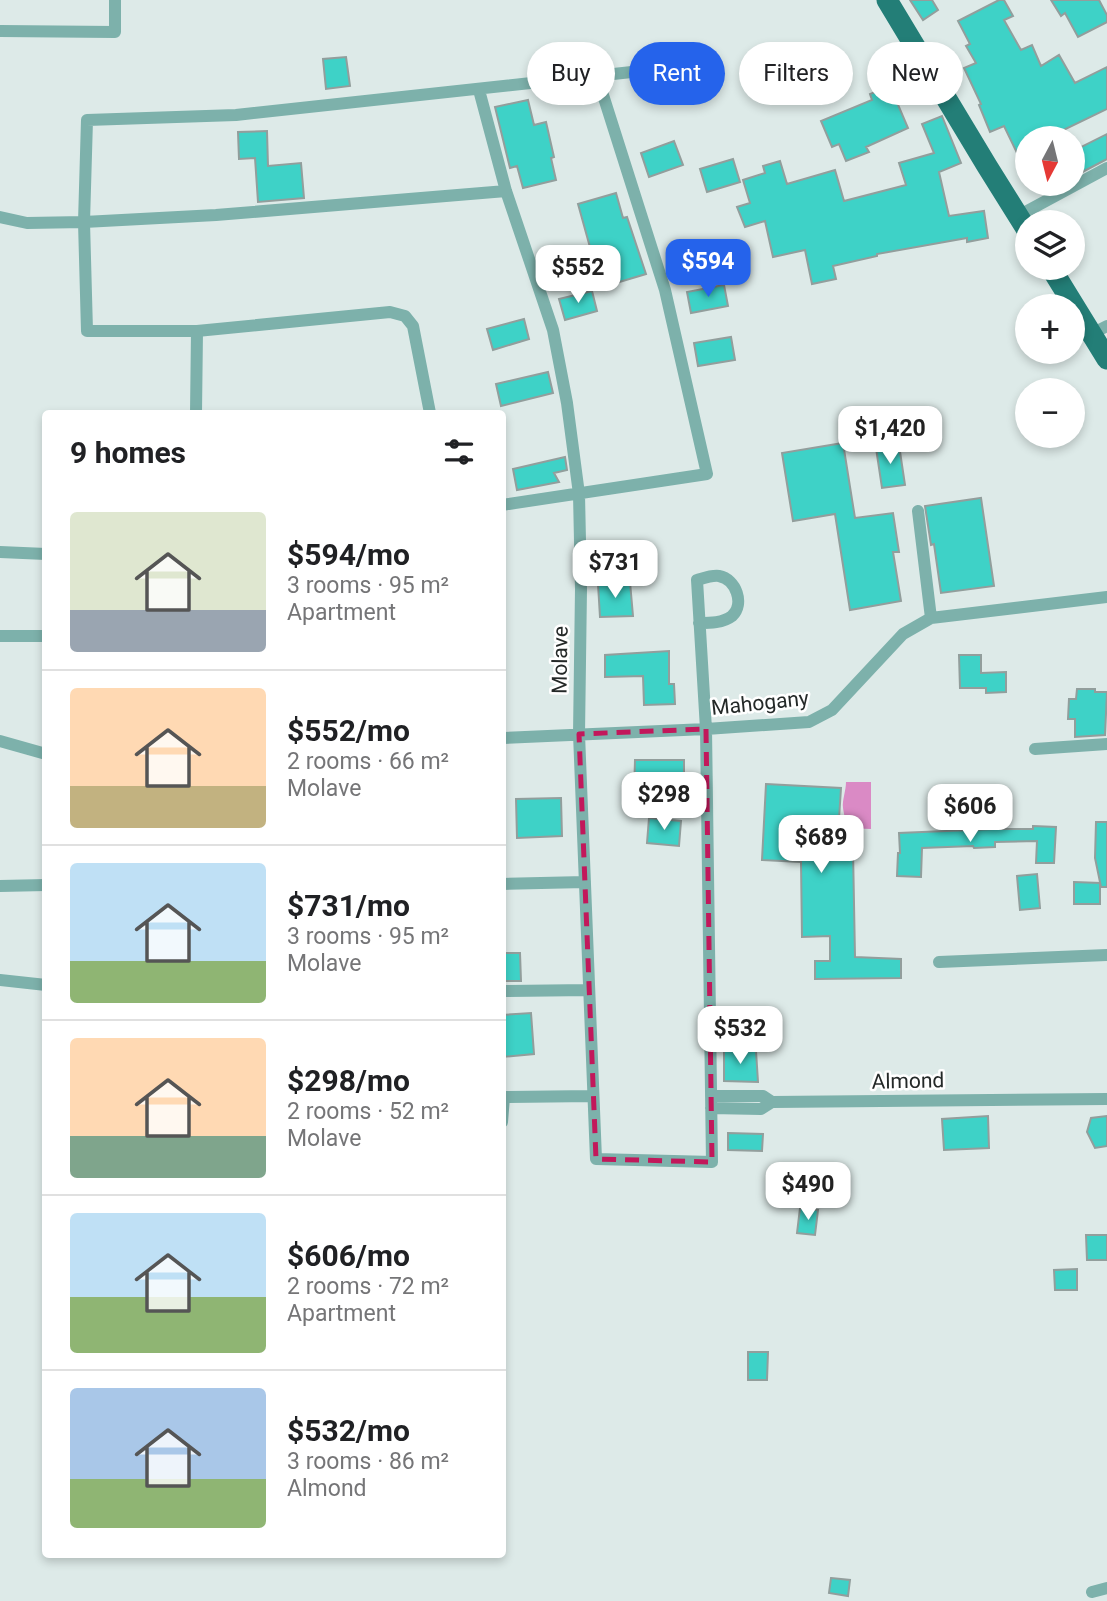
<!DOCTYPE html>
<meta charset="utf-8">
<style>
body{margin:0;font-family:Roboto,sans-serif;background:#f2f2f2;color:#202124;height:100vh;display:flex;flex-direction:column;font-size:26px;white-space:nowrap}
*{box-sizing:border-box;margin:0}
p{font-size:23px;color:#757577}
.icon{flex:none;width:38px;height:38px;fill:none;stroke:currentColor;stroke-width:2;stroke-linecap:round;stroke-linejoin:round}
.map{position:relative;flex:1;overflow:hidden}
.drawer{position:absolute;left:42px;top:410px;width:464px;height:1148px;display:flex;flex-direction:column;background:#fff;border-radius:7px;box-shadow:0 4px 10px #0003}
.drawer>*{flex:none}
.guide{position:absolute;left:527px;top:42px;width:474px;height:63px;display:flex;gap:14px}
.needle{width:46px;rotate:187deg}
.buttons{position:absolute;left:1015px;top:126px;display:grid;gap:14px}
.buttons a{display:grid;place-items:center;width:70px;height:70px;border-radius:50%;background:#fff;box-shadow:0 4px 10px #0003;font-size:35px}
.price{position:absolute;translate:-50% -60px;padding:0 16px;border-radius:14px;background:#fff;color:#222;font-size:23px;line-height:46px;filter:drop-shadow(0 2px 4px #0008)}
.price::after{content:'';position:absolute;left:50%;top:42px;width:21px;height:16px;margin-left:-10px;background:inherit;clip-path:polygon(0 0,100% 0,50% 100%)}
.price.on{background:#2563eb;color:#fff}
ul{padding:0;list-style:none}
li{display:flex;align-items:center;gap:21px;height:175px;padding:0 28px}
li+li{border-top:2px solid #e0e0e0}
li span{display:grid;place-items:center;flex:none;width:196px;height:140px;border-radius:7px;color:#555}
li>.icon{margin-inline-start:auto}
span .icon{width:84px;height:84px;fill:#fffc;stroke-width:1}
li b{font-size:30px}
h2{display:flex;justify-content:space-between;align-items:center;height:84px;padding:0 28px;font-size:30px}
.pill{padding:0 24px;border-radius:32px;background:#fff;box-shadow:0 4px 10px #0003;font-size:24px;line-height:63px}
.pill.on{background:#2563eb;color:#fff}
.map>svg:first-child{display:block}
.water{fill:#da8ac5}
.building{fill:#3ed2c7;stroke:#929e9c;stroke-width:2}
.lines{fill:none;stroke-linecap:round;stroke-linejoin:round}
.street{stroke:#7db1ab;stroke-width:12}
.primary{stroke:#237e77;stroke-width:21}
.marked{fill:none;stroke:#c2185b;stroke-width:5;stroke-dasharray:14 9;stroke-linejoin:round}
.labels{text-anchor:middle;stroke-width:5;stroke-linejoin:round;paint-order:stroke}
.street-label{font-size:21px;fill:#242928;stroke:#fff}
</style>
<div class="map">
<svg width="1107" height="1601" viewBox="0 0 1107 1601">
<rect width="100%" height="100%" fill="#ddeae8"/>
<path class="water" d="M846,782H871V829L845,828C846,820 844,815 843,808C842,800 846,791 846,782Z"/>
<path class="building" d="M910,0H932L938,10L923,20Z
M999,0H1004L1013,16L1004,20L1021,50L1032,45L1041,66L1059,55L1075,83L1107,67V109L1047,138H1027V148L1017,153L1004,126L990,132L979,105L981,104L964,68L976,63L966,46L970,44L958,21Z
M1051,0H1099L1107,15V22L1078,37L1065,13L1061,16Z
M346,57L350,86L326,89L323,59Z
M890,86L908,128L866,147L869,152L846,161L839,144L832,147L821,121L872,100L870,94Z
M528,100L534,125L546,122L554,157L551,158L556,180L523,188L517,166L510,168L495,107Z
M942,116L961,163L939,172L949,216L984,211L988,238L967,242V238L877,254V256L833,266L836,279L812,284L805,250L773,257L765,221L745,227L737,207L750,203L743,180L765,173L763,166L780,161L787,184L835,170L844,201L906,185L899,163L934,153L922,124Z
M267,131L268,166L301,163L304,198L258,202L255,158L239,159L238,132Z
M1107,134V159L1073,177V151Z
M674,141L683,165L649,177L641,153Z
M733,159L740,182L707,192L700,169Z
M616,193L623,218L627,217L646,274L596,289L587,259L593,258L578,204Z
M724,285L728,306L691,313L687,292Z
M592,291L597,311L565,320L559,299Z
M524,319L529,339L493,350L487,329Z
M731,337L735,360L698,366L694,343Z
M548,372L553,393L501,406L496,384Z
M843,443L855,518L893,513L899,552H893L901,601L850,610L835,514L793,521L782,453Z
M899,445L905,485L882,488L876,448Z
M565,457L567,470L554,473L559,482L517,490L513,469Z
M981,498L994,586L941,593L934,544L931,545L925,506Z
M630,582L633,616L600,617L598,584Z
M669,651V684H674L675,704L644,705L643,676L605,677V655Z
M959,655H981V673L1006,672V692L986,693V688H960Z
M1077,689H1095V692H1107L1105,735L1075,737V719H1068L1069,699H1076Z
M635,760H684V794L634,793Z
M766,784L841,788L837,850H853L855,957L901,959V978L815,979V961H830V936L802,937L801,862L762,860Z
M561,798L562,836L517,838L516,799Z
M649,818L681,821L679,846L647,843Z
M1096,822H1107V887H1101L1095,858Z
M1033,826L1056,827L1054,863H1036L1037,841L995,842V847L974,848L973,846L922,848L921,877L897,876L898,853H900L899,833L994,829H1033Z
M1037,874L1040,908L1020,910L1017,876Z
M1074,882L1100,883V904H1074Z
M502,953H520L521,981H502Z
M531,1013L534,1054L502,1057V1015Z
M724,1050L756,1051L758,1082L724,1081Z
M988,1116L989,1148L944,1150L942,1119Z
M1107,1116V1146L1095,1148L1087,1132L1091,1118Z
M728,1133L763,1134L762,1151L728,1150Z
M800,1208L818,1210L815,1235L797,1233Z
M1086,1235H1107V1260H1087Z
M1077,1269V1290H1055L1054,1270Z
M748,1352H768L767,1380H748Z
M831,1578L850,1580L848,1596L829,1593Z"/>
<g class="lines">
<path class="street" d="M0,31L115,32V0
M479,90L506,191L553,330L567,403L579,494L581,589L579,734L596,1159L712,1162L706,729L697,580C704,578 712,575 719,576C736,579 745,604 732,616C723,623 710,623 699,623
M1018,216L1107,168
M0,217L27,223L84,222L216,215L506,191
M1091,334L1107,326
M196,413L197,331
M430,413L413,326L405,316L390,312L197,331H87L84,222L87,120L236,115L650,70
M502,505L707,474L665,290L597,76
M918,511L931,618
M0,552L46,554
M0,636H46
M502,738L706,729L809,722L832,710L903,634L931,618L1107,597
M0,741L46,754
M1035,749L1107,744
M502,884L585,882
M0,886L46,885
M939,962L1107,955
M0,980L46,985
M502,991L589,990
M711,1096H763L772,1102
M502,1097L593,1096
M711,1108L761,1109L772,1102L1107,1099
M502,1122L504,1097
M1092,1592L1107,1588"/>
<path class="primary" d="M887,0L987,166L1027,230
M1051,268L1107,359"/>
</g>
<path class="marked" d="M706,729L712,1162L596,1159L579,734Z"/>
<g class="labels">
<g class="street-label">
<text transform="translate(560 660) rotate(-89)" y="7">Molave</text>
<text transform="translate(760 703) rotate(-6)" y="7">Mahogany</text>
<text transform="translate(908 1081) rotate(-1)" y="7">Almond</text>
</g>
</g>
</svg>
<div class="buttons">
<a><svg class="needle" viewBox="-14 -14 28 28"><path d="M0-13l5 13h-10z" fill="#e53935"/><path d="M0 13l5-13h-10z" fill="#757577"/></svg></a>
<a><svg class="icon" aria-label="layers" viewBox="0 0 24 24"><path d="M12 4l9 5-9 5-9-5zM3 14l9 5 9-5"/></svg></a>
<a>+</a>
<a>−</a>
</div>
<b class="price on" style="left:708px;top:299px">$594</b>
<b class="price" style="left:578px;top:305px">$552</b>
<b class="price" style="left:890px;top:466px">$1,420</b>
<b class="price" style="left:615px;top:600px">$731</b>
<b class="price" style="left:664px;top:832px">$298</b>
<b class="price" style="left:970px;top:844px">$606</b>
<b class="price" style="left:821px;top:875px">$689</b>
<b class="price" style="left:740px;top:1066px">$532</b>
<b class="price" style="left:808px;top:1222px">$490</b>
<div class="guide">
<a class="pill">Buy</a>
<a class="pill on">Rent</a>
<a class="pill">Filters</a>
<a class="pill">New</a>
</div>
<section class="drawer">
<h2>9 homes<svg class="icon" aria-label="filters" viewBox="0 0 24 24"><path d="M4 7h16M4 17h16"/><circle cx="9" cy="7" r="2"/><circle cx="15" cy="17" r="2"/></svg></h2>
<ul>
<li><span style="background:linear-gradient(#dfe7d0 70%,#9aa5b1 0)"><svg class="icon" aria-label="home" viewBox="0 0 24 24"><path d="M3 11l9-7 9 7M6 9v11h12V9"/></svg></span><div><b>$594/mo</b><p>3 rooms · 95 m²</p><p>Apartment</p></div></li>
<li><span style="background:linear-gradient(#ffd9b3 70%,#c2b280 0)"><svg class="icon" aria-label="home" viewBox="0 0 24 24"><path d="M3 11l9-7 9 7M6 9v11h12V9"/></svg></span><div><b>$552/mo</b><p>2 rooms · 66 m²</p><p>Molave</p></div></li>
<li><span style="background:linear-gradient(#bfe0f5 70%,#8fb573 0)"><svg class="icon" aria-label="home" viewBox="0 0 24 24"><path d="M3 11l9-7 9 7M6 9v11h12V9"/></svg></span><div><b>$731/mo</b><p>3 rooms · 95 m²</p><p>Molave</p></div></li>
<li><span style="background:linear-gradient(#ffd9b3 70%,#7fa58c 0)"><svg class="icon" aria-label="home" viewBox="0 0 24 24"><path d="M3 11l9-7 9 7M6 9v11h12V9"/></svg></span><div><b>$298/mo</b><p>2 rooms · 52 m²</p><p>Molave</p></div></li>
<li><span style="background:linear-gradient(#bfe0f5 60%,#8fb573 0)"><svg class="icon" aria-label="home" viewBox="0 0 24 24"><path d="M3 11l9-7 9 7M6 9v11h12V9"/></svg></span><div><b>$606/mo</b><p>2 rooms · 72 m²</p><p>Apartment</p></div></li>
<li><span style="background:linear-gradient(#a9c7e8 65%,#8fb573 0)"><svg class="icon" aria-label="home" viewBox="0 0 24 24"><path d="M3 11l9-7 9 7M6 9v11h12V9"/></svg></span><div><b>$532/mo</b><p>3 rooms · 86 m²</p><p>Almond</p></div></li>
</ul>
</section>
</div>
